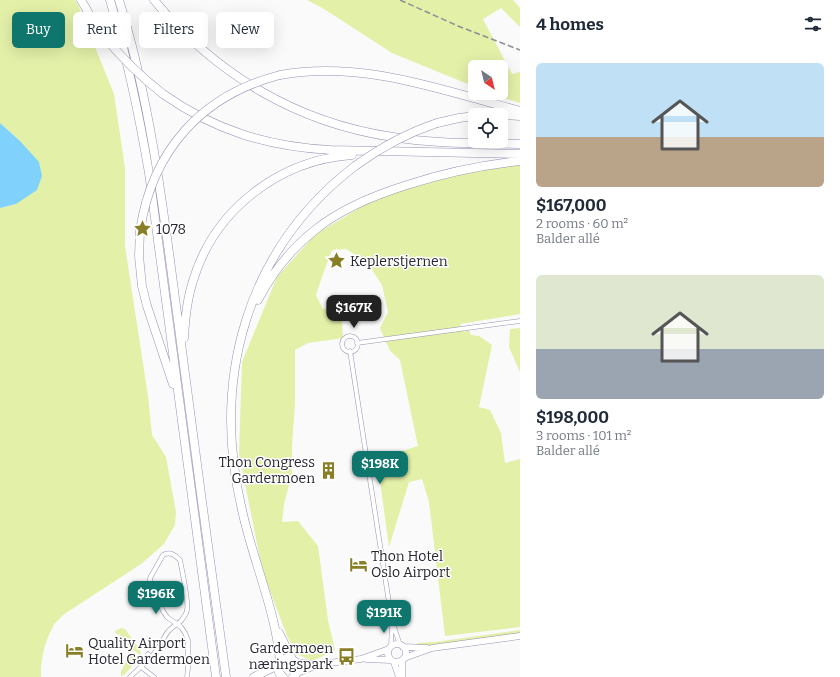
<!DOCTYPE html>
<meta charset="utf-8">
<style>
body{margin:0;font-family:Bitter,serif;background:#f2f2f3;color:#1f2937;height:100vh;display:flex;flex-direction:column;font-size:15px;white-space:nowrap}
*{box-sizing:border-box;margin:0}
p{font-size:13px;color:#747a83}
.icon{flex:none;width:22px;height:22px;fill:none;stroke:currentColor;stroke-width:2;stroke-linecap:round;stroke-linejoin:round}
.map{position:relative;flex:1;overflow:hidden}
.sheet{display:flex;flex-direction:column;background:#fff;width:320px}
.sheet>*{flex:none}
.banner{position:absolute;left:12px;top:12px;width:380px;height:36px;display:flex;gap:8px}
.needle{width:26px;rotate:145deg}
.buttons{position:absolute;left:468px;top:60px;display:grid;gap:8px}
.buttons a{display:grid;place-items:center;width:40px;height:40px;border-radius:6px;background:#fff;box-shadow:0 4px 16px #0002;font-size:20px}
.price{position:absolute;translate:-50% -34px;padding:0 9px;border-radius:8px;background:#0f766e;color:#fff;font-size:13px;line-height:26px;filter:drop-shadow(0 1px 2px #0008)}
.price::after{content:'';position:absolute;left:50%;top:24px;width:12px;height:9px;margin-left:-6px;background:inherit;clip-path:polygon(0 0,100% 0,50% 100%)}
.price.on{background:#222;color:#fff}
ul{padding:0;list-style:none}
li{display:grid;align-content:center;gap:8px;height:212px;padding:0 16px}
li span{display:grid;place-items:center;height:124px;border-radius:6px;color:#555}
li>.icon{margin-inline-start:auto}
span .icon{width:72px;height:72px;fill:#fffc;stroke-width:1}
li b{font-size:17px}
h2{display:flex;justify-content:space-between;align-items:center;height:48px;padding:0 16px;font-size:17px}
.chip{padding:0 14px;border-radius:6px;background:#fff;box-shadow:0 4px 16px #0002;font-size:14px;line-height:36px}
.chip.on{background:#0f766e;color:#fff}
main{display:flex;flex:1;min-height:0}
.map>svg:first-child{display:block}
.green{fill:#e2f0a8}
.water{fill:#80d2fd}
.lines{fill:none;stroke-linecap:round;stroke-linejoin:round}
.street-casing{stroke:#9692b4;stroke-width:5}
.secondary-casing{stroke:#9692b4;stroke-width:7}
.highway-casing{stroke:#9692b4;stroke-width:9}
.street{stroke:#fff;stroke-width:4}
.secondary{stroke:#fff;stroke-width:6}
.highway{stroke:#fff;stroke-width:8}
.rail{stroke:#8f8e95;stroke-width:1.5;stroke-dasharray:6 3;stroke-linecap:butt}
.highway-bridge-casing{stroke:#9692b4;stroke-width:9;stroke-linecap:butt}
.highway-bridge{stroke:#fff;stroke-width:8}
.labels{text-anchor:middle;stroke-width:3;stroke-linejoin:round;paint-order:stroke}
.poi-label{font-size:14px;fill:#272633;stroke:#fff;text-anchor:start}
</style>
<main>
<div class="map">
<svg width="520" height="677" viewBox="0 0 520 677">
<rect width="100%" height="100%" fill="#fafafa"/>
<path class="green" d="M0,0H75L78,5L114,94L125,168V246L148,396L152,435L166,457L176,512L175,525L164,544L141,564L63,615C60,619 55,622 53,627C45,640 40,662 41,677H0V208L16,204L20,141L0,123Z
M307,0H513L520,8V27L501,8L483,19L512,74L520,72V103L507,99L491,93H501V67H475V87L392,53L324,9Z
M520,163V314L460,324L464,332L469,330L471,335L479,336L492,345L479,407L490,410L501,433L505,463L520,459V627L445,636L429,502L422,479L409,482L389,547L377,459L418,446L400,360L390,351L380,328L388,312L382,285L367,262L346,249L332,250L323,274L316,295L323,309L341,306L343,338L308,343L295,350V403L292,445V474L284,504L282,522L298,521L318,546L328,620L335,650L313,661L296,654L288,638L263,573L239,454L242,362L277,277L313,237V236L374,199L455,174Z
M520,328V372L509,347L510,329Z
M121,628L125,629L140,650L141,656L135,651L127,650L129,638L124,641L119,634H116L115,631Z
M520,630V633L455,643L428,646L417,645V643H418L435,642Z
M132,655L136,657L137,659L136,662L124,675L121,676V671L128,658L129,656Z"/>
<path class="water" d="M0,123L20,141L39,162L42,176L37,190L16,204L0,208Z"/>
<g class="lines">
<defs>
<path id="street" d="M342 344a8 8 0 1 1 16 0a8 8 0 1 1-16 0Z
M357,343L520,321
M350,351L392,622L391,647
M393,624L400,645
M151,657C159,649 161,642 167,633C170,628 176,625 181,621C183,618 187,613 187,610C189,602 182,570 180,560C175,555 170,551 163,555L150,578V584L163,611L167,617L181,627L185,633L188,640V668L187,677
M141,667L154,677
M130,677L151,657L148,654"/>
<path id="secondary" d="M388 653a9 9 0 1 1 18 0a9 9 0 1 1-18 0Z
M403,647L427,648
M404,658L432,648L520,636
M366,659L391,660
M295,662L317,664
M394,662L399,677
M297,673L321,664L361,659L389,649
M402,677V660"/>
<path id="highway" d="M81,0L91,17L102,34
M110,0C127,57 139,114 149,173L216,677
M119,0C149,97 162,198 175,298C192,424 208,551 226,677
M154,0C215,74 297,123 393,137C435,144 478,143 520,144
M280,75C362,60 442,90 520,111
M163,94C214,130 268,147 331,150L520,154
M501,115L520,116
M437,123L459,118L475,116
M140,231L139,256L142,286L147,306L173,384
M258,300C272,273 291,249 315,230C342,208 375,195 407,185C444,173 482,165 520,161
M184,338C185,319 187,299 193,281C214,210 279,160 352,155
M279,633L292,659
M280,662C276,611 253,561 242,510C211,379 246,250 355,166
M254,677L278,665
M283,677C267,663 293,650 297,666C299,670 297,674 293,677"/>
</defs>
<use href="#street" class="street-casing"/>
<use href="#secondary" class="secondary-casing"/>
<use href="#highway" class="highway-casing"/>
<use href="#street" class="street"/>
<use href="#secondary" class="secondary"/>
<use href="#highway" class="highway"/>
<path class="rail" d="M400,0L458,26L520,50"/>
<defs>
<path id="highway-bridge" d="M102,34C120,56 140,76 163,94
M355,166C380,148 407,133 437,123
M140,231C152,150 202,95 280,75"/>
</defs>
<use href="#highway-bridge" class="highway-bridge-casing"/>
<use href="#highway-bridge" class="highway-bridge"/>
</g>
<defs>
<symbol id="sight-bare" viewBox="-9 -9 18 18"><path d="M0-6L1.8-2.2L6-1.7L2.9 1.2L3.7 5.4L0 3.3L-3.7 5.4L-2.9 1.2L-6-1.7L-1.8-2.2Z" fill="#887f26" stroke="#fff" stroke-width="2.5" paint-order="stroke"/></symbol>
<symbol id="building-bare" viewBox="-9 -9 18 18"><path d="M-4-6H4V6H1V3H-1V6H-4ZM-2.5-4.3h1.7v1.8h-1.7ZM.8-4.3h1.7v1.8H.8ZM-2.5-1h1.7V.8h-1.7ZM.8-1h1.7V.8H.8Z" fill="#887f26" stroke="#fff" stroke-width="2.5" paint-order="stroke"/></symbol>
<symbol id="hotel-bare" viewBox="-9 -9 18 18"><path d="M-6-4.5h1.5V1H6V5H4.5V3h-9V5H-6ZM-4 0a1.8 1.8 0 1 1 3.6 0ZM.5 0V-2.5h3Q6-2.5 6 0Z" fill="#887f26" stroke="#fff" stroke-width="2.5" paint-order="stroke"/></symbol>
<symbol id="bus-bare" viewBox="-9 -9 18 18"><path d="M-5-6H5V4H4V6H2V4H-2V6H-4V4H-5ZM-3.5-4V0h7V-4ZM-3.5 1.2v1.5H-2V1.2ZM2 1.2v1.5H3.5V1.2Z" fill="#887f26" stroke="#fff" stroke-width="2.5" paint-order="stroke"/></symbol>
</defs>
<g fill-rule="evenodd">
<use href="#sight-bare" x="130" y="216" width="25" height="25"/>
<use href="#sight-bare" x="324" y="248" width="25" height="25"/>
<use href="#building-bare" x="316" y="458" width="25" height="25"/>
<use href="#hotel-bare" x="346" y="552" width="25" height="25"/>
<use href="#hotel-bare" x="62" y="638" width="25" height="25"/>
<use href="#bus-bare" x="334" y="644" width="25" height="25"/>
</g>
<g class="labels">
<g class="poi-label">
<text x="156" y="234">1078</text>
<text x="350" y="266">Keplerstjernen</text>
<text x="315" y="467" text-anchor="end">Thon Congress<tspan x="315" dy="16">Gardermoen</tspan></text>
<text x="371" y="561">Thon Hotel<tspan x="371" dy="16">Oslo Airport</tspan></text>
<text x="88" y="648">Quality Airport<tspan x="88" dy="16">Hotel Gardermoen</tspan></text>
<text x="333" y="653" text-anchor="end">Gardermoen<tspan x="333" dy="16">næringspark</tspan></text>
</g>
</g>
</svg>
<div class="buttons">
<a><svg class="needle" viewBox="-14 -14 28 28"><path d="M0-13l5 13h-10z" fill="#e53935"/><path d="M0 13l5-13h-10z" fill="#747a83"/></svg></a>
<a><svg class="icon" aria-label="locate" viewBox="0 0 24 24"><circle cx="12" cy="12" r="6"/><path d="M12 2v4M12 18v4M2 12h4M18 12h4"/></svg></a>
</div>
<b class="price on" style="left:354px;top:329px">$167K</b>
<b class="price" style="left:380px;top:485px">$198K</b>
<b class="price" style="left:156px;top:615px">$196K</b>
<b class="price" style="left:384px;top:634px">$191K</b>
<div class="banner">
<a class="chip on">Buy</a>
<a class="chip">Rent</a>
<a class="chip">Filters</a>
<a class="chip">New</a>
</div>
</div>
<section class="sheet">
<h2>4 homes<svg class="icon" aria-label="filters" viewBox="0 0 24 24"><path d="M4 7h16M4 17h16"/><circle cx="9" cy="7" r="2"/><circle cx="15" cy="17" r="2"/></svg></h2>
<ul>
<li><span style="background:linear-gradient(#bfe0f5 60%,#b9a48a 0)"><svg class="icon" aria-label="home" viewBox="0 0 24 24"><path d="M3 11l9-7 9 7M6 9v11h12V9"/></svg></span><div><b>$167,000</b><p>2 rooms · 60 m²</p><p>Balder allé</p></div></li>
<li><span style="background:linear-gradient(#dfe7d0 60%,#9aa5b1 0)"><svg class="icon" aria-label="home" viewBox="0 0 24 24"><path d="M3 11l9-7 9 7M6 9v11h12V9"/></svg></span><div><b>$198,000</b><p>3 rooms · 101 m²</p><p>Balder allé</p></div></li>
</ul>
</section>
</main>
